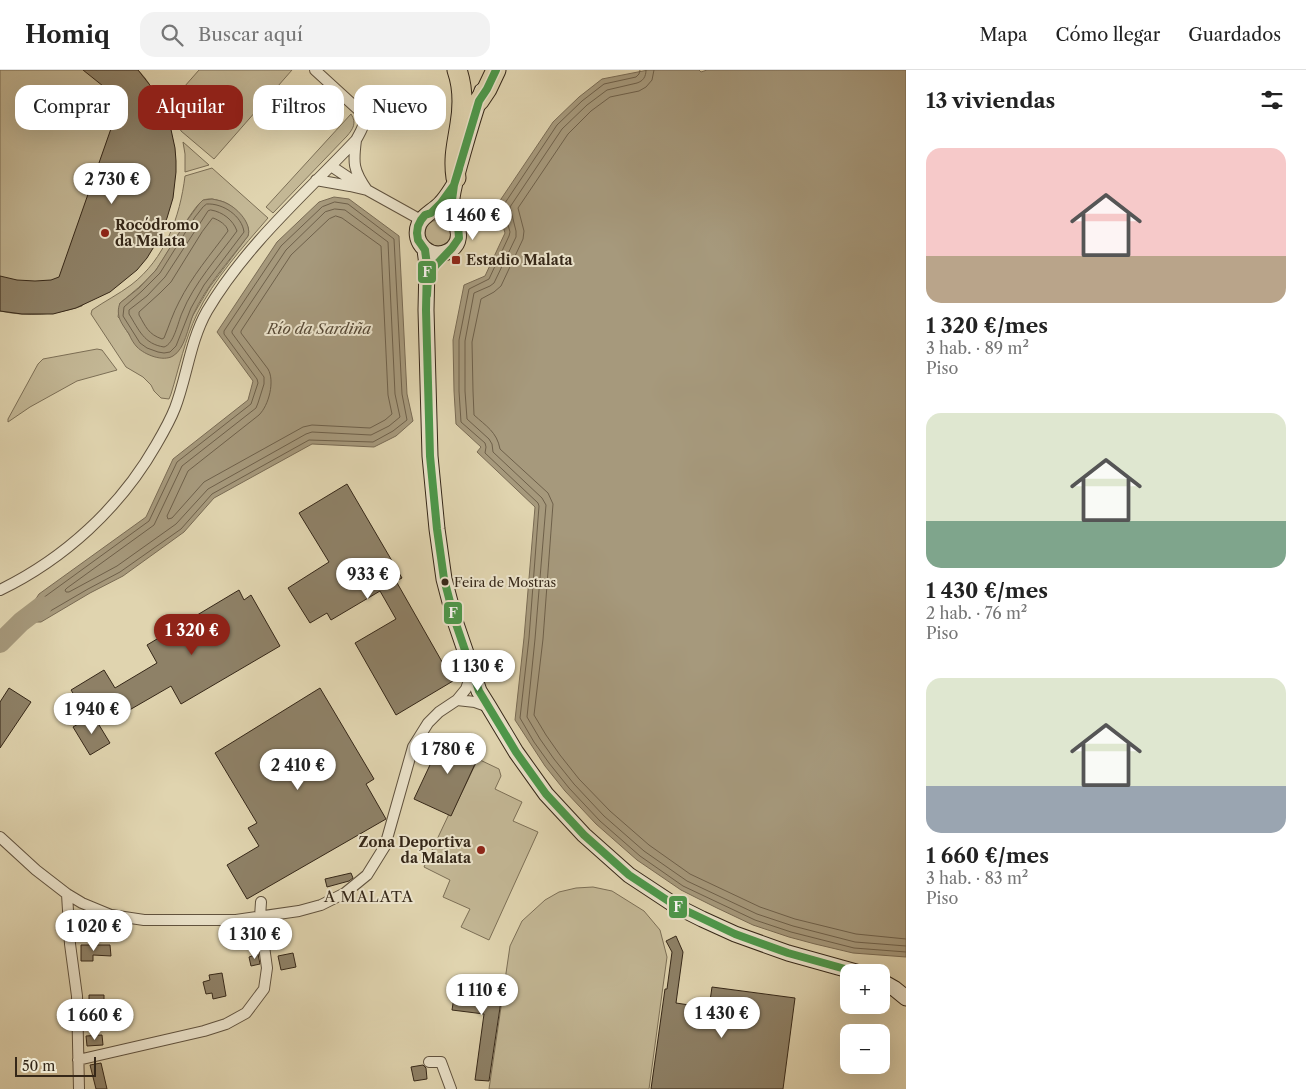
<!DOCTYPE html>
<html lang="es">
<meta charset="utf-8">
<style>
body{margin:0;font-family:"Libre Caslon Text",serif;background:#f2f2f2;color:#222;height:100vh;display:flex;flex-direction:column;font-size:19px;white-space:nowrap}
*{box-sizing:border-box;margin:0}
p{font-size:16px;color:#767676}
.icon{flex:none;width:28px;height:28px;fill:none;stroke:currentColor;stroke-width:2;stroke-linecap:round;stroke-linejoin:round}
.map{position:relative;flex:1;overflow:hidden}
.drawer{display:flex;flex-direction:column;background:#fff;width:400px}
.drawer>*{flex:none}
.guide{position:absolute;left:15px;top:15px;width:475px;height:45px;display:flex;gap:10px}
.fabs{position:absolute;left:840px;top:894px;display:grid;gap:10px}
.fabs a{display:grid;place-items:center;width:50px;height:50px;border-radius:10px;background:#fff;box-shadow:0 5px 20px #0002;font-size:25px}
.scale{position:absolute;left:15px;bottom:12px;width:81px;box-sizing:border-box;padding-left:5px;border:2px solid #352718;border-top:0;font-size:14px;line-height:18px;white-space:nowrap;color:#352718;-webkit-text-stroke:4px #ebe3cb;paint-order:stroke}
.price{position:absolute;translate:-50% -42px;padding:0 11px;border-radius:18px;background:#fff;color:#222;font-size:16px;line-height:32px;filter:drop-shadow(0 1px 2px #0008)}
.price::after{content:'';position:absolute;left:50%;top:30px;width:15px;height:11px;margin-left:-8px;background:inherit;clip-path:polygon(0 0,100% 0,50% 100%)}
.price.selected{background:#8f2418;color:#fff}
ul{padding:0;list-style:none}
li{display:grid;align-content:center;gap:10px;height:265px;padding:0 20px}
li span{display:grid;place-items:center;height:155px;border-radius:15px;color:#555}
li>.icon{margin-inline-start:auto}
span .icon{width:90px;height:90px;fill:#fffc;stroke-width:1}
li b{font-size:21px}
h2{display:flex;justify-content:space-between;align-items:center;height:60px;padding:0 20px;font-size:21px}
.pill{padding:0 18px;border-radius:15px;background:#fff;box-shadow:0 5px 20px #0002;font-size:18px;line-height:45px}
.pill.selected{background:#8f2418;color:#fff}
header{display:flex;align-items:center;gap:30px;box-sizing:border-box;height:70px;padding:0 25px;background:#fff;border-bottom:1px solid #e0e0e0}
header strong{font-size:24px}
nav{display:flex;gap:28px;margin-inline-start:auto;font-size:18px}
.search{width:350px;height:45px;background:#f2f2f2;display:flex;align-items:center;gap:12px;box-sizing:border-box;padding:0 18px;border-radius:15px;color:#767676;font-size:19px}
main{display:flex;flex:1;min-height:0}
.map>svg:first-child{display:block}
.green{fill:#c3b795;stroke:#7c6f56;fill-rule:evenodd}
.water{fill:#a6997c;stroke:#796b54}
.lines{fill:none;stroke-linecap:round;stroke-linejoin:round}
.shore{stroke:#6e604a;stroke-width:1}
.river{stroke:#a6997c;stroke-width:20}
.building{fill:#8e8167;stroke:#352718}
.street-casing{stroke:#60523e;stroke-width:12}
.secondary-casing{stroke:#352718;stroke-width:17}
.highway-casing{stroke:#352718;stroke-width:21}
.street{stroke:#ebe3cb;stroke-width:10}
.secondary{stroke:#ebe3cb;stroke-width:15}
.highway{stroke:#e0d4af;stroke-width:19}
.bus-1-casing{stroke:#ebe3cb;stroke-width:11}
.bus-1{stroke:#4c994b;stroke-width:8}
.poi-dot{fill:#8f2418;stroke:#ebe3cb;stroke-width:2}
.bus-dot{fill:#352718;stroke:#ebe3cb;stroke-width:2}
.labels{text-anchor:middle;stroke-width:4;stroke-linejoin:round;paint-order:stroke}
.bus-label{font-size:13px;fill:#352718;stroke:#ebe3cb;text-anchor:start}
.poi-label{font-size:14px;font-weight:bold;fill:#352718;stroke:#ebe3cb;text-anchor:start}
.water-label{font-size:15px;font-style:italic;fill:#574936;stroke:#ebe3cb}
.neighbourhood-label{font-size:15px;letter-spacing:1px;fill:#352718;stroke:#ebe3cb}
.line-badge{stroke:#ebe3cb;stroke-width:2}
.badge-label{font-size:14px;text-anchor:middle;font-weight:bold;fill:#fff}
</style>
<header>
<strong>Homiq</strong>
<div class="search"><svg class="icon" aria-label="search" viewBox="0 0 24 24"><circle cx="10" cy="10" r="6"/><path d="M15 15l6 6"/></svg>Buscar aquí</div>
<nav><a>Mapa</a><a>Cómo llegar</a><a>Guardados</a></nav>
</header>
<main>
<div class="map">
<svg width="906" height="1019" viewBox="0 0 906 1019">
<rect width="100%" height="100%" fill="#e0d4af"/>
<filter id="stains"><feTurbulence type="fractalNoise" baseFrequency=".004" numOctaves="4"/><feColorMatrix values="0 0 0 0 .2 0 0 0 0 .09 0 0 0 0 .02 0 0 0 .5 -.17"/></filter>
<radialGradient id="worn" r=".72"><stop offset=".6" stop-color="#630" stop-opacity="0"/><stop offset="1" stop-color="#630" stop-opacity=".3"/></radialGradient>
<path class="green" d="M0,0H138L145,8L156,24L82,236C55,245 28,247 0,241Z
M199,0H292L214,89L181,61L170,31L177,25Z
M351,44C357,53 353,59 347,66L273,143L266,137Z
M183,72L209,95L185,102V84Z
M212,98L268,148C243,177 214,209 197,244C185,269 179,298 171,324L169,329L161,328L154,321L151,315L143,307L126,297L91,244L92,240C105,231 119,224 131,215C165,189 180,147 185,106ZM212,129C217,130 223,131 228,134C237,140 252,154 248,166L209,218L192,247L181,277L170,287C142,290 132,270 120,249L118,247L120,233C132,223 145,213 155,201C166,188 193,134 204,130C205,129 211,129 212,129Z
M425 163a13 13 0 1 1 26 0a13 13 0 1 1-26 0Z
M97,279L102,280L117,300L77,311L30,337L8,352V349L38,294L43,289Z
M478,689L499,699L501,706L495,719L522,732L513,751L538,762L489,870L461,857L470,839L443,827L450,810L424,797L449,744L451,745Z
M593,817L612,821L644,841L660,860L667,887L649,1019H489L510,876L522,851L545,830L559,822L576,818Z"/>
<path class="water" d="M648,0H699L701,2L707,0H906V887L853,883L815,874L789,867L753,855L717,838L681,820L637,790L596,754L565,721L545,696L515,650L524,568L535,437L477,382L481,377L456,354L454,321L453,270L464,215L485,206L505,163L497,135L553,52L579,27L602,9Z
M334,127L349,129L399,166L407,324L413,351L396,366L374,377L312,374L214,428L184,462L123,506L90,523L41,552H21L39,524L146,447L173,389L248,330L253,311L217,262L277,172L319,132Z
M212,129C217,130 223,131 228,134C238,139 252,154 248,166C229,191 206,216 193,245C188,257 185,279 173,286C163,292 145,285 137,277C134,274 131,269 129,264C122,254 115,246 120,233L139,218L156,200L186,152L199,134L203,130Z"/>
<g class="lines">
<path class="shore" d="M640,0L639,4L636,7L604,14L582,31L557,55L503,136L510,162L509,166L489,209L469,219L459,270V321L461,352L485,373L486,377L485,383L538,433L539,436L529,568L520,648L534,672L549,693L569,718L600,751L640,786L683,816L755,850L791,862L854,878L906,882
M646,0C646,7 643,11 637,13L607,20L587,35L562,59L510,137L516,161V167L494,213L490,216L474,223L465,271V321L467,349L489,369L492,374L493,382L542,428L546,435L535,569L527,647L540,669L554,689L574,714L604,746L644,781L687,811L757,844L793,856L855,872L906,876
M654,0L652,10L646,17L639,21L610,27L591,41L568,64L518,138L524,161L523,169L501,216L494,222L481,229L472,272L473,321L474,345C486,356 497,362 500,379L548,423L553,434L543,569L534,645L546,665L560,685L579,709L610,741L649,775L690,804L760,837L795,849L856,864L906,869
M335,132L348,134L394,169L402,324L407,350L393,361L373,372L309,370L212,424L181,459L120,502L88,519L40,547L34,546L33,543L43,528L149,451L177,392L251,334L258,313L257,309L224,264V261L281,176L322,137Z
M207,134C223,133 242,146 244,162L204,215L191,238L176,276L170,282L164,283L158,282L147,278L140,273L123,246L124,237L142,221L160,203L195,147L203,137Z
M335,139L345,140L388,172L395,324L400,347L389,356L371,365L312,362L306,364L208,419L176,454L117,496L69,522H66L65,520L67,518L154,455L182,396L256,338L258,333L264,314V307L232,263V261L286,180L325,142Z
M211,140C223,142 233,150 237,161C218,187 194,213 182,243C178,252 174,274 164,277C144,274 139,260 129,244V240L147,226L165,207L208,141Z
M336,146L342,148L381,176L388,325L392,344L385,350L370,358L312,355L303,357L204,412L172,448L168,449L167,446L188,401L259,345C269,335 275,311 268,299L241,263V261L291,185L329,149Z
M213,148C219,150 227,155 228,161C211,184 192,206 179,232C173,243 169,256 164,268L162,269C148,264 146,257 139,245V242L160,223L171,212L202,162Z"/>
<path class="river" d="M0,573L21,552L42,536"/>
</g>
<path class="building" d="M83,0H138L153,19L162,34L170,55L175,78L176,91V102L173,128L167,148L155,175L147,188L137,200L110,222L76,238L53,244H22L0,241V206L17,210L35,211L51,210L59,207L120,33L108,20Z
M347,414L402,508L396,511L453,611L396,645L355,573L396,549L380,521L331,550L327,543L310,553L288,518L329,492L299,443Z
M239,520L244,530L251,525L280,576L181,634L171,616L126,642L115,625L85,642L71,620L104,600L115,618L157,593L147,575Z
M9,618L31,632L0,678V632Z
M320,618L374,709L366,714L386,749L247,829L227,795L259,776L248,758L257,753L215,683Z
M93,645L110,673L90,685L73,657Z
M444,665L481,681L451,746L414,729Z
M351,803L353,808L349,811L327,817L325,809Z
M287,853L289,863L275,866L273,856Z
M676,866L683,882L676,933L709,938L712,917L795,928L783,1019H651L665,919H667L672,882L666,871Z
M81,875H110L111,886L93,885V891H81Z
M293,883L296,897L281,900L278,886Z
M258,884L260,894L251,896L249,887Z
M222,903L226,926L213,929L212,923L206,924L203,912L210,910L209,905Z
M457,908L489,913V909L504,911L489,1011L475,1010L484,944L452,940Z
M89,925H104V939L89,938Z
M102,965L103,975L87,976L86,966Z
M101,993L107,1019H96L90,995Z
M423,995L426,998L427,1009L414,1011L411,997Z"/>
<g class="lines">
<defs>
<path id="street" d="M331,96L367,120L421,150
M316,110L350,116L367,120C353,100 353,93 356,70
M0,520C64,489 120,438 156,375C163,363 170,351 175,338C187,307 190,271 207,241C246,175 304,125 356,70C361,61 366,54 363,44L315,0
M457,630L475,632L489,637
M0,767L36,800L67,824L82,833L111,845L144,850H236L299,841L321,835L345,823L367,805L385,776L413,677L428,653L439,642L457,630L466,619L472,602
M67,824L70,874L77,926L79,1019
M78,990L204,961L226,954L246,943L264,919L267,898L260,847L261,832
M429,992H441L451,1019"/>
<path id="secondary" d="M454,115C450,121 446,128 441,133C434,141 423,145 419,154C411,173 431,191 449,181C461,174 460,162 455,151C453,145 452,134 452,128C454,113 459,98 463,83C469,62 475,42 482,21
M425,180L427,195L426,240L430,386L437,459L444,509L455,551L479,621L489,637L516,682L546,724L584,765L629,805L676,836L702,849L735,864L788,883L856,902
M881,911L895,919L906,928"/>
<path id="highway" d="M479,31L487,19L496,0
M456,108C453,87 457,74 460,54C463,36 463,17 457,0"/>
</defs>
<use href="#street" class="street-casing"/>
<use href="#secondary" class="secondary-casing"/>
<use href="#highway" class="highway-casing"/>
<use href="#street" class="street"/>
<use href="#secondary" class="secondary"/>
<use href="#highway" class="highway"/>
<defs>
<path id="bus-1" d="M496,0L487,19L479,31L454,115L441,133L431,143L425,145L421,150L418,156L417,163L418,170L425,180L427,195L426,240L430,386L437,459L444,509L455,551L479,621L516,682L546,724L584,765L629,805L676,836L735,864L788,883L856,902
M427,225L428,209L435,196L452,178L459,168L458,155L455,150L452,130L454,115L459,99"/>
</defs>
<use href="#bus-1" class="bus-1-casing"/>
<use href="#bus-1" class="bus-1"/>
</g>
<g class="poi-dot">
<circle cx="105" cy="163" r="5"/>
<rect x="451" y="185" width="10" height="10" rx="2.5"/>
<circle cx="481" cy="780" r="5"/>
</g>
<circle class="bus-dot" cx="445" cy="512" r="4.5"/>
<g class="labels">
<g class="bus-label">
<text x="454" y="517">Feira de Mostras</text>
</g>
<g class="poi-label">
<text x="115" y="160">Rocódromo<tspan x="115" dy="16">da Malata</tspan></text>
<text x="466" y="195">Estadio Malata</text>
<text x="471" y="777" text-anchor="end">Zona Deportiva<tspan x="471" dy="16">da Malata</tspan></text>
</g>
<g class="water-label">
<text x="319" y="264">Río da Sardiña</text>
</g>
<g class="neighbourhood-label">
<text x="369" y="832">A MALATA</text>
</g>
</g>
<g class="line-badge">
<rect x="417" y="190" width="20" height="24" rx="5" fill="#4c994b"/>
<rect x="443" y="531" width="20" height="24" rx="5" fill="#4c994b"/>
<rect x="668" y="825" width="20" height="24" rx="5" fill="#4c994b"/>
</g>
<g class="badge-label">
<text x="427" y="207">F</text>
<text x="453" y="548">F</text>
<text x="678" y="842">F</text>
</g>
<rect width="100%" height="100%" filter="url(#stains)"/>
<rect width="100%" height="100%" fill="url(#worn)"/>
</svg>
<div class="fabs">
<a>+</a>
<a>−</a>
</div>
<div class="scale">50 m</div>
<b class="price" style="left:112px;top:135px">2 730 €</b>
<b class="price" style="left:473px;top:171px">1 460 €</b>
<b class="price" style="left:368px;top:530px">933 €</b>
<b class="price selected" style="left:192px;top:586px">1 320 €</b>
<b class="price" style="left:478px;top:622px">1 130 €</b>
<b class="price" style="left:92px;top:665px">1 940 €</b>
<b class="price" style="left:448px;top:705px">1 780 €</b>
<b class="price" style="left:298px;top:721px">2 410 €</b>
<b class="price" style="left:94px;top:882px">1 020 €</b>
<b class="price" style="left:255px;top:890px">1 310 €</b>
<b class="price" style="left:482px;top:946px">1 110 €</b>
<b class="price" style="left:722px;top:969px">1 430 €</b>
<b class="price" style="left:95px;top:971px">1 660 €</b>
<div class="guide">
<a class="pill">Comprar</a>
<a class="pill selected">Alquilar</a>
<a class="pill">Filtros</a>
<a class="pill">Nuevo</a>
</div>
</div>
<section class="drawer">
<h2>13 viviendas<svg class="icon" aria-label="filters" viewBox="0 0 24 24"><path d="M4 7h16M4 17h16"/><circle cx="9" cy="7" r="2"/><circle cx="15" cy="17" r="2"/></svg></h2>
<ul>
<li><span style="background:linear-gradient(#f6c9c9 70%,#b9a48a 0)"><svg class="icon" aria-label="home" viewBox="0 0 24 24"><path d="M3 11l9-7 9 7M6 9v11h12V9"/></svg></span><div><b>1 320 €/mes</b><p>3 hab. · 89 m²</p><p>Piso</p></div></li>
<li><span style="background:linear-gradient(#dfe7d0 70%,#7fa58c 0)"><svg class="icon" aria-label="home" viewBox="0 0 24 24"><path d="M3 11l9-7 9 7M6 9v11h12V9"/></svg></span><div><b>1 430 €/mes</b><p>2 hab. · 76 m²</p><p>Piso</p></div></li>
<li><span style="background:linear-gradient(#dfe7d0 70%,#9aa5b1 0)"><svg class="icon" aria-label="home" viewBox="0 0 24 24"><path d="M3 11l9-7 9 7M6 9v11h12V9"/></svg></span><div><b>1 660 €/mes</b><p>3 hab. · 83 m²</p><p>Piso</p></div></li>
</ul>
</section>
</main>
